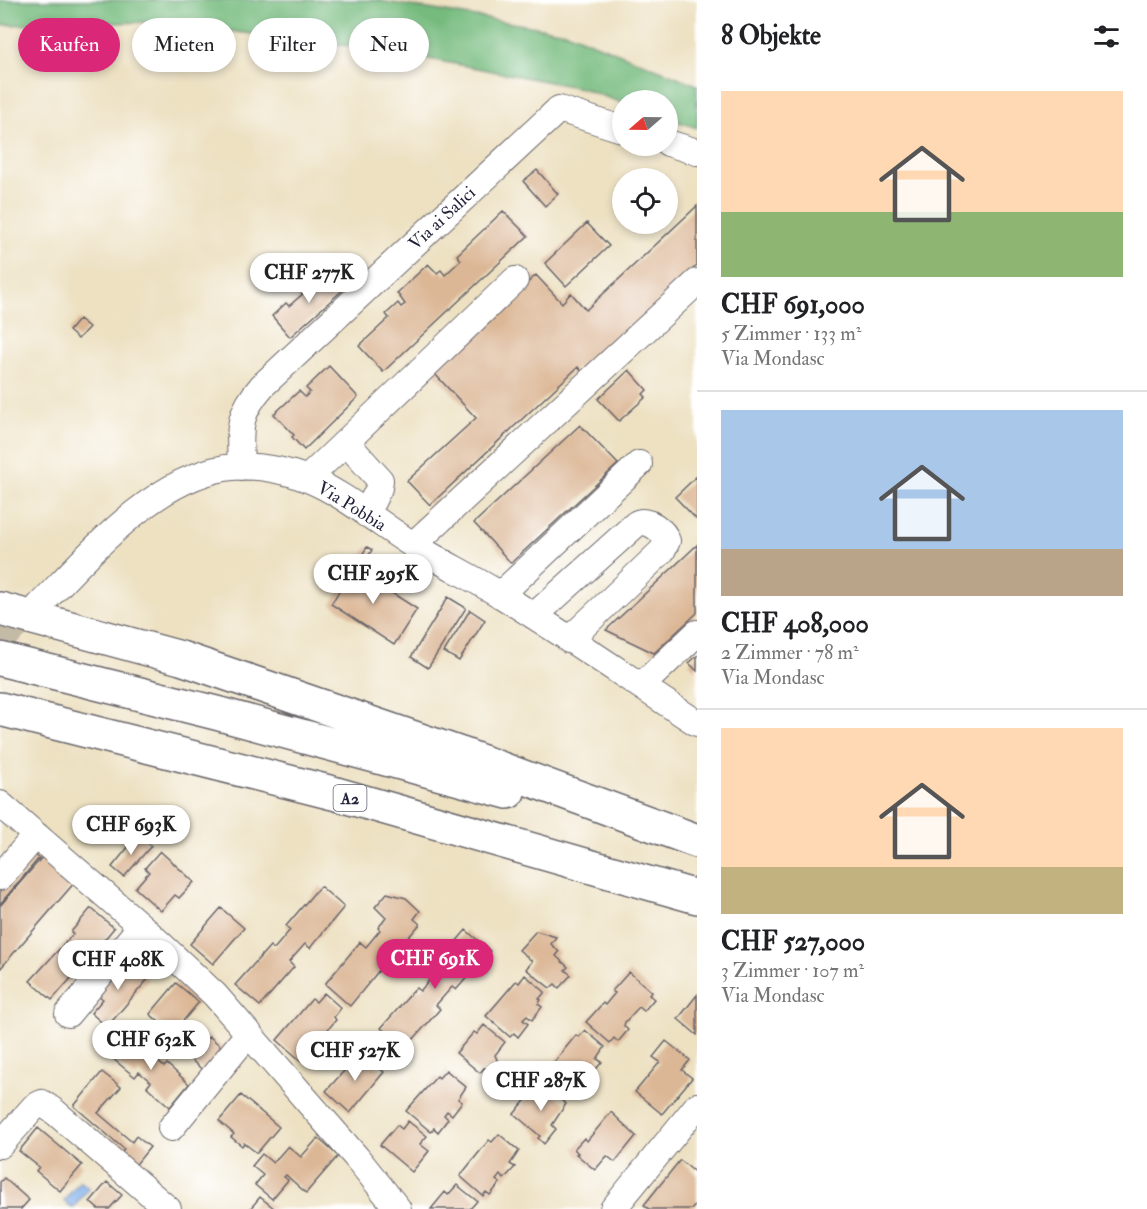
<!DOCTYPE html>
<html lang="de">
<meta charset="utf-8">
<style>
body{margin:0;font-family:"IM FELL Double Pica",serif;background:#f6f6f6;color:#202124;height:100vh;display:flex;flex-direction:column;font-size:22px;white-space:nowrap}
*{box-sizing:border-box;margin:0}
p{font-size:20px;color:#757577}
.icon{flex:none;width:33px;height:33px;fill:none;stroke:currentColor;stroke-width:2;stroke-linecap:round;stroke-linejoin:round}
.map{position:relative;flex:1;overflow:hidden}
.drawer{display:flex;flex-direction:column;background:#fff;width:450px}
.drawer>*{flex:none}
.banner{position:absolute;left:18px;top:18px;width:570px;height:54px;display:flex;gap:12px}
.needle{width:39px;rotate:250deg}
.fabs{position:absolute;left:612px;top:90px;display:grid;gap:12px}
.fabs a{display:grid;place-items:center;width:66px;height:66px;border-radius:50%;background:#fff;box-shadow:0 3px 9px #0003;font-size:30px}
.price{position:absolute;translate:-50% -51px;padding:0 14px;border-radius:21px;background:#fff;color:#222;font-size:20px;line-height:39px;filter:drop-shadow(0 2px 3px #0008)}
.price::after{content:'';position:absolute;left:50%;top:36px;width:18px;height:14px;margin-left:-9px;background:inherit;clip-path:polygon(0 0,100% 0,50% 100%)}
.price.current{background:#db2777;color:#fff}
ul{padding:0;list-style:none}
li{display:grid;align-content:center;gap:12px;height:318px;padding:0 24px}
li+li{border-top:2px solid #e0e0e0}
li span{display:grid;place-items:center;height:186px;border-radius:0px;color:#555}
li>.icon{margin-inline-start:auto}
span .icon{width:108px;height:108px;fill:#fffc;stroke-width:1}
li b{font-size:26px}
h2{display:flex;justify-content:space-between;align-items:center;height:72px;padding:0 24px;font-size:26px}
.chip{padding:0 21px;border-radius:27px;background:#fff;box-shadow:0 3px 9px #0003;font-size:21px;line-height:54px}
.chip.current{background:#db2777;color:#fff}
main{display:flex;flex:1;min-height:0}
.map>svg:first-child{display:block}
.forest{fill:#76bb7e;stroke:#4c6e5c;stroke-width:1.5}
.water{fill:#81b0eb;stroke:#526993;stroke-width:1.5}
.building{fill:#dcb796}
.lines{fill:none;stroke-linecap:round;stroke-linejoin:round}
.minor-tunnel{stroke:#c4bba7;stroke-width:26;stroke-dasharray:26 13;stroke-linecap:butt}
.minor-casing{stroke:#69656a;stroke-width:28}
.highway-casing{stroke:#69656a;stroke-width:36}
.minor{stroke:#fff;stroke-width:26}
.highway{stroke:#fff;stroke-width:33}
.labels{text-anchor:middle;stroke-width:6;stroke-linejoin:round;paint-order:stroke}
.shield{fill:#fff;stroke:#646476;stroke-width:1.5}
.shield-label{font-size:16px;font-weight:bold;fill:#22223b}
.street-label{font-size:18px;fill:#22223b;stroke:#fff}
</style>
<main>
<div class="map">
<svg width="697" height="1209" viewBox="0 0 697 1209">
<rect width="100%" height="100%" fill="#fff"/>
<filter id="ink" filterUnits="userSpaceOnUse"><feTurbulence type="fractalNoise" baseFrequency=".0167" numOctaves="2"/><feDisplacementMap in="SourceGraphic" scale="12" xChannelSelector="R" yChannelSelector="G"/><feConvolveMatrix kernelMatrix="1 2 1 2 8 2 1 2 1" color-interpolation-filters="sRGB"/></filter>
<filter id="wash" filterUnits="userSpaceOnUse"><feTurbulence type="fractalNoise" baseFrequency=".008" numOctaves="4" result="noise"/><feDisplacementMap in="SourceGraphic" scale="24" xChannelSelector="R" yChannelSelector="G"/><feGaussianBlur stdDeviation="1.35" result="paint"/><feColorMatrix in="noise" values="0 0 0 0 0 0 0 0 0 0 0 0 0 0 0 0 0 1.4 0 .05"/><feComposite in="paint" operator="in"/></filter>
<g filter="url(#wash)">
<rect width="100%" height="100%" fill="#ede1c2"/>
<path class="forest" d="M0,0H375L566,32L697,85V128L668,118V100H622V103L581,88L382,50L155,22L0,25Z"/>
<path class="water" d="M80,1181L89,1188L73,1208L64,1201Z"/>
<g id="blocks">
<path class="building" d="M537,170L558,194L545,206L523,181Z
M697,206V265L583,373L578,367L430,505L407,481L476,418L433,372L536,275L562,303L571,293L586,310Z
M503,211L528,236L383,372L359,346L389,318L386,314L398,303L401,307L405,304L397,293L428,264L437,273L441,270L445,275L461,260L457,255Z
M587,223L609,246L566,286L545,263Z
M330,270L346,287L290,337L272,316L286,303L289,306Z
M79,319L89,327L78,339L69,331Z
M329,366L358,397L304,450L292,437L294,435L274,414L299,391L305,397L310,392L306,388Z
M629,370L647,390L643,394L646,397L619,421L598,399Z
M580,425L618,464L511,563L474,523Z
M697,476V520L675,497Z
M697,545V613L654,653L606,630Z
M367,547L372,550L358,571L417,609L394,645L331,604Z
M448,597L466,608L428,668L411,657Z
M470,610L485,620L459,661L444,652Z
M697,656V671L689,663Z
M138,835L151,846L124,877L112,867Z
M30,851L39,858L0,904V886Z
M160,851L194,882L179,898L175,895L161,911L135,888L149,872L145,868Z
M43,856L75,882L0,969V906Z
M320,886L344,907L310,948L305,944L289,962L294,967L260,1006L235,985L270,946L274,949L290,930L286,926Z
M387,893L406,898L420,911L414,919L420,924L400,947L396,944L381,961L385,963L350,1006L325,984L360,942L366,947L380,930L378,928L386,918L375,907Z
M91,908L114,928L94,952L89,947L67,973L72,977L52,1000L30,981L73,934L71,932Z
M221,908L244,928L213,964L190,944Z
M466,930L490,951L456,990L452,987L436,1005L440,1009L405,1049L381,1028L416,988L420,991L436,973L432,970Z
M536,931L556,937L551,944L559,952L556,956L568,967L565,970L571,975L559,988L555,984L550,988L526,969L532,961L519,950Z
M123,958L148,979L107,1027L91,1013L103,999L94,992Z
M629,972L652,992L649,995L654,999L644,1011L639,1007L625,1022L624,1026L628,1030L618,1042L614,1038L610,1043L586,1022L603,1003L605,1005L615,993L612,991Z
M525,975L545,992L539,999L541,1000L538,1004L542,1007L532,1020L527,1016L523,1020L528,1024L518,1037L514,1033L510,1037L486,1016L516,981L519,983Z
M176,983L199,1002L172,1034L150,1014Z
M324,993L341,1008L334,1017L336,1020L301,1061L277,1040L312,999L316,1002Z
M697,995V1035L678,1019Z
M484,1025L505,1042L495,1055L498,1062L497,1066L490,1070L484,1068L480,1073L456,1053L474,1032L477,1034Z
M585,1030L605,1047L597,1059L602,1062L592,1074L587,1070L584,1075L587,1078L577,1090L574,1087L571,1091L547,1071L576,1035L579,1037Z
M131,1035L154,1054L152,1056L164,1067L167,1064L189,1084L170,1107L147,1087L151,1082L139,1072L135,1077L112,1058Z
M209,1036L224,1049L205,1072L190,1059Z
M666,1041L690,1060L682,1070L692,1078L662,1114L635,1092L660,1062L653,1057Z
M361,1052L384,1072L350,1113L326,1091Z
M446,1070L466,1087L458,1099L462,1102L452,1115L447,1111L444,1115L448,1119L438,1132L434,1128L431,1132L406,1111L437,1076L439,1078Z
M102,1072L121,1087L98,1113L132,1142L136,1136L150,1147L133,1168L119,1156L124,1149L74,1106Z
M543,1085L566,1104L552,1125L556,1129L544,1144L538,1138L540,1136L514,1114L533,1091L536,1094Z
M241,1095L279,1127L257,1153L244,1143L242,1146L231,1137L234,1134L219,1121Z
M611,1112L636,1136L615,1162L607,1156L595,1170L576,1154L578,1153L574,1149L584,1138L587,1141Z
M408,1121L427,1136L420,1144L429,1151L412,1172L380,1145L397,1125L402,1129Z
M38,1128L82,1165L60,1191L36,1171L39,1167L19,1151Z
M499,1134L519,1151L510,1164L515,1167L504,1179L500,1175L496,1180L500,1183L490,1195L486,1192L483,1196L460,1176L489,1140L492,1142Z
M318,1138L338,1156L306,1193L286,1175L284,1177L288,1180L272,1199L255,1185L263,1175L252,1166L262,1154L273,1163L288,1146L301,1157Z
M680,1160L697,1174V1203L692,1209H649L644,1205Z
M4,1178L29,1200L21,1209H0V1182Z
M107,1182L122,1195L109,1209H98L90,1202Z
M457,1185L477,1201L470,1209H431L445,1192L448,1195Z
M260,1197L275,1209H250Z"/>
</g>
</g>
<g filter="url(#ink)">
<use href="#blocks" fill-opacity="0" stroke="#69656a" stroke-width="1.5"/>
<g class="lines">
<path class="minor-tunnel" d="M0,641L38,606"/>
<defs>
<path id="minor" d="M668,143L697,152
M346,442L380,480L379,488L366,514
M241,467C240,430 236,416 262,386L559,109L622,129
M307,479L515,280
M413,545L697,282
M500,595L639,464
M39,606C89,555 152,480 225,468C252,464 280,469 305,478C341,491 379,524 413,545C441,562 471,577 499,594C566,635 631,680 697,723
M534,616L636,524C647,517 664,531 667,541L662,551L569,640
M641,686L697,633
M0,804L141,926L215,995L357,1158L398,1209
M0,877L36,835
M68,1014L141,926
M171,1128L249,1033
M0,1145L34,1107L42,1103L55,1112L168,1209
M613,1209L697,1106"/>
<path id="highway" d="M0,609L181,658L461,754L697,841
M0,659L216,713L508,792
M0,709L333,793L697,897"/>
</defs>
<use href="#minor" class="minor-casing"/>
<use href="#highway" class="highway-casing"/>
<use href="#minor" class="minor"/>
<use href="#highway" class="highway"/>
</g>
</g>
<g class="labels">
<rect class="shield" x="333.5" y="785" width="33" height="26" rx="4.5"/>
<g class="shield-label">
<text x="350" y="804">A2</text>
</g>
<g class="street-label">
<text transform="translate(442 218) rotate(-43)" y="6">Via ai Salici</text>
<text transform="translate(352 506) rotate(32)" y="6">Via Pobbia</text>
</g>
</g>
</svg>
<div class="fabs">
<a><svg class="needle" viewBox="-14 -14 28 28"><path d="M0-13l5 13h-10z" fill="#e53935"/><path d="M0 13l5-13h-10z" fill="#757577"/></svg></a>
<a><svg class="icon" aria-label="locate" viewBox="0 0 24 24"><circle cx="12" cy="12" r="6"/><path d="M12 2v4M12 18v4M2 12h4M18 12h4"/></svg></a>
</div>
<b class="price" style="left:309px;top:304px">CHF 277K</b>
<b class="price" style="left:373px;top:605px">CHF 295K</b>
<b class="price" style="left:131px;top:856px">CHF 693K</b>
<b class="price current" style="left:435px;top:990px">CHF 691K</b>
<b class="price" style="left:118px;top:991px">CHF 408K</b>
<b class="price" style="left:151px;top:1071px">CHF 632K</b>
<b class="price" style="left:355px;top:1082px">CHF 527K</b>
<b class="price" style="left:541px;top:1112px">CHF 287K</b>
<div class="banner">
<a class="chip current">Kaufen</a>
<a class="chip">Mieten</a>
<a class="chip">Filter</a>
<a class="chip">Neu</a>
</div>
</div>
<section class="drawer">
<h2>8 Objekte<svg class="icon" aria-label="filters" viewBox="0 0 24 24"><path d="M4 7h16M4 17h16"/><circle cx="9" cy="7" r="2"/><circle cx="15" cy="17" r="2"/></svg></h2>
<ul>
<li><span style="background:linear-gradient(#ffd9b3 65%,#8fb573 0)"><svg class="icon" aria-label="home" viewBox="0 0 24 24"><path d="M3 11l9-7 9 7M6 9v11h12V9"/></svg></span><div><b>CHF 691,000</b><p>5 Zimmer · 133 m²</p><p>Via Mondasc</p></div></li>
<li><span style="background:linear-gradient(#a9c7e8 75%,#b9a48a 0)"><svg class="icon" aria-label="home" viewBox="0 0 24 24"><path d="M3 11l9-7 9 7M6 9v11h12V9"/></svg></span><div><b>CHF 408,000</b><p>2 Zimmer · 78 m²</p><p>Via Mondasc</p></div></li>
<li><span style="background:linear-gradient(#ffd9b3 75%,#c2b280 0)"><svg class="icon" aria-label="home" viewBox="0 0 24 24"><path d="M3 11l9-7 9 7M6 9v11h12V9"/></svg></span><div><b>CHF 527,000</b><p>3 Zimmer · 107 m²</p><p>Via Mondasc</p></div></li>
</ul>
</section>
</main>
